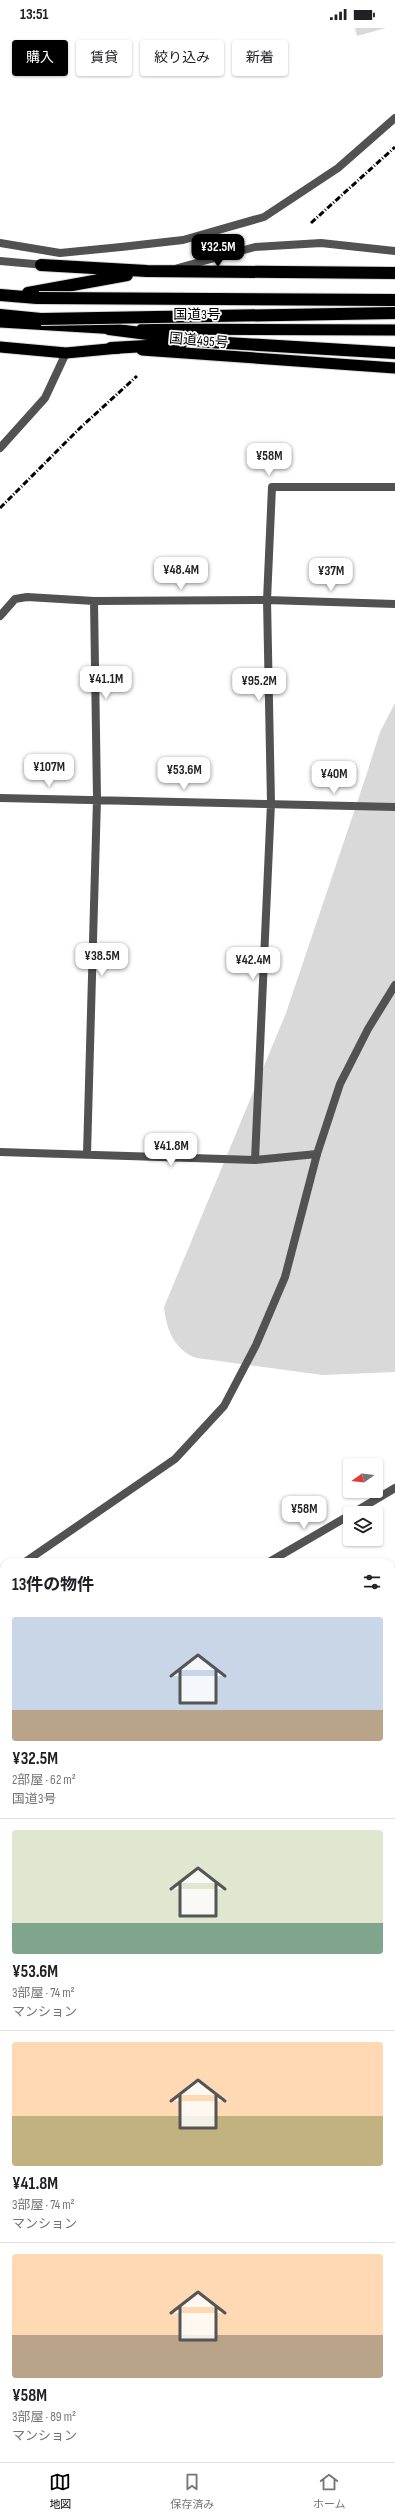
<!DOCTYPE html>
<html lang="ja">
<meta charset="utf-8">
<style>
body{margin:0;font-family:"Sofia Sans Condensed","Noto Sans JP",sans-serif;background:#f2f2f2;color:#202124;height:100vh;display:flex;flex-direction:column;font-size:15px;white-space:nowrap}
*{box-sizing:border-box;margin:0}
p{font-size:13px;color:#757577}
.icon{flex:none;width:22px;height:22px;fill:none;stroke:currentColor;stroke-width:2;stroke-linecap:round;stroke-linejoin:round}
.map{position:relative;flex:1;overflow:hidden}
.details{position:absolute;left:0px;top:1530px;width:395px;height:904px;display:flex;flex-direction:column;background:#fff;border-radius:12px 12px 0 0;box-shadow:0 1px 3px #0004}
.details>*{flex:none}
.top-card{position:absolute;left:12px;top:12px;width:371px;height:36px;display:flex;gap:8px}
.needle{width:26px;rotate:256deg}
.tools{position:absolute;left:343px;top:1430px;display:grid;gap:8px}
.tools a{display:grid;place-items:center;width:40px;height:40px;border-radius:4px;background:#fff;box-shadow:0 1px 3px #0004;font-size:20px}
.price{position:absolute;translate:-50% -34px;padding:0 9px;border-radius:8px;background:#fff;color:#222;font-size:13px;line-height:26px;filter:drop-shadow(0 1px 2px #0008)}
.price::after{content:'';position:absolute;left:50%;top:24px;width:12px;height:9px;margin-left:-6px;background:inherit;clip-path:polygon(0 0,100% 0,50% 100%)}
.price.current{background:#000;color:#fff}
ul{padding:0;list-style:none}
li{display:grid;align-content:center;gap:8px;height:212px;padding:0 12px}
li+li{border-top:1px solid #e0e0e0}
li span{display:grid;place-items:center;height:124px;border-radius:4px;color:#555}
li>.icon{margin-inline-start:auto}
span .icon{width:72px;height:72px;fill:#fffc;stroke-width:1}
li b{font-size:17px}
h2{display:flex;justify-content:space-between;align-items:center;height:48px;padding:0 12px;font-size:17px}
.tag{padding:0 14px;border-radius:4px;background:#fff;box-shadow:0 1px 3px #0004;font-size:14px;line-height:36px}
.tag.current{background:#000;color:#fff}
.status{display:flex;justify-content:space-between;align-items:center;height:28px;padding:0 20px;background:#fff;direction:ltr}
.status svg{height:11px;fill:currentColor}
.tab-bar{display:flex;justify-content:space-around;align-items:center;height:56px;border-top:1px solid #e0e0e0;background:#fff;font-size:11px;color:#757577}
.tab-bar a{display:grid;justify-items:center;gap:2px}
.tab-bar .current{color:#000}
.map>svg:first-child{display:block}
.green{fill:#d9d9d9}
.water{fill:#a0a0a0}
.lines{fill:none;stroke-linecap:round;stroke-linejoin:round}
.trunk-casing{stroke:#dbdbdb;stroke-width:13}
.motorway-casing{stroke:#dbdbdb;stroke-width:14}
.minor{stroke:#525252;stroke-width:8}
.tertiary{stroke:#525252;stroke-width:8}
.trunk{stroke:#000;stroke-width:11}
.motorway{stroke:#000;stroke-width:12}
.rail{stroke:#000;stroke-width:3;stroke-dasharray:6 2 1 2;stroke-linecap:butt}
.motorway-bridge-casing{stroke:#dbdbdb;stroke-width:14;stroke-linecap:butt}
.motorway-bridge{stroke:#000;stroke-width:12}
.labels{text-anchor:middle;stroke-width:3.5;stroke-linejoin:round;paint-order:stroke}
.street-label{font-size:14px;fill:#000;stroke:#fff}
</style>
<div class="status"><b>13:51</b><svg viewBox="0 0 49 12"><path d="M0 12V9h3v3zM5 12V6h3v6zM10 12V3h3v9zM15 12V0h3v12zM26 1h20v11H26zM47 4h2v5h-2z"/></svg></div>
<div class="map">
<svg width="395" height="2434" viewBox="0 0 395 2434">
<rect width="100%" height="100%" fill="#fff"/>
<path class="green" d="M355,0H386L357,8Z
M395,675V1344L323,1347L197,1330C174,1323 166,1300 164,1279L286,985L365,751L380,704Z"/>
<path class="water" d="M395,1556V2434H0V1812L4,1809V2430H391V1558Z"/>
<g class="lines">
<defs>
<path id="trunk" d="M0,294L118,301
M142,301L395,302
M0,319L66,325L119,320
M142,322L395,340"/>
<path id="motorway" d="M41,237L147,243L395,245
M28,265L127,247
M0,267L37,270
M0,287L41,291
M109,301L210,314L395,325
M111,320L181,316"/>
</defs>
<use href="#trunk" class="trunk-casing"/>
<use href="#motorway" class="motorway-casing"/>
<path class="minor" d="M0,215L60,225L121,219L183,212L264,189L338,140L395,90
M0,233L45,237
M178,240L255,219L321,215L395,223
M0,420L45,370L66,325
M0,588L15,571L27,569L94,573L267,572L395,576
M0,770L395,779
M0,1124L255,1132L317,1126
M87,1126L97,771L94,573
M255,1132L271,775L267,572L272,459H395"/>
<path class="tertiary" d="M353,1485L395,1460
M25,1534L175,1431L224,1378L256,1317L285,1249L317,1126L340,1056L368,1001L395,957
M269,1534L350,1487
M0,1553L4,1549
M0,1630L4,1633"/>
<use href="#trunk" class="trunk"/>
<use href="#motorway" class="motorway"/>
<path class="rail" d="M311,195L395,119
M0,480L80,400L137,348"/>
<defs>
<path id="motorway-bridge" d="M39,270L395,272
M41,291L395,285"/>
</defs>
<use href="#motorway-bridge" class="motorway-bridge-casing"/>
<use href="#motorway-bridge" class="motorway-bridge"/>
</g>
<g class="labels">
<g class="street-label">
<text x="197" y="291">国道3号</text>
<text transform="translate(199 312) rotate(5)" y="5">国道495号</text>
</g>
</g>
</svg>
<div class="tools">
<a><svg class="needle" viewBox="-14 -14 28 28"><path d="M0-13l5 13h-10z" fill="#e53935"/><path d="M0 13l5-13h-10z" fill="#757577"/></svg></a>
<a><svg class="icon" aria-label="layers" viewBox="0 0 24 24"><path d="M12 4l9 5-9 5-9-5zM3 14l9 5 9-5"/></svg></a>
</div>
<b class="price current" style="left:218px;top:240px">¥32.5M</b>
<b class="price" style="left:269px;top:449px">¥58M</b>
<b class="price" style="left:181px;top:563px">¥48.4M</b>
<b class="price" style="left:331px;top:564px">¥37M</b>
<b class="price" style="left:106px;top:672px">¥41.1M</b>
<b class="price" style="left:259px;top:674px">¥95.2M</b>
<b class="price" style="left:49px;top:760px">¥107M</b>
<b class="price" style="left:184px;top:763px">¥53.6M</b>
<b class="price" style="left:334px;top:767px">¥40M</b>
<b class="price" style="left:102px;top:949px">¥38.5M</b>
<b class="price" style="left:253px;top:953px">¥42.4M</b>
<b class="price" style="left:171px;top:1139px">¥41.8M</b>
<b class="price" style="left:304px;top:1502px">¥58M</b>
<div class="top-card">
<a class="tag current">購入</a>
<a class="tag">賃貸</a>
<a class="tag">絞り込み</a>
<a class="tag">新着</a>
</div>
<section class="details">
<h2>13件の物件<svg class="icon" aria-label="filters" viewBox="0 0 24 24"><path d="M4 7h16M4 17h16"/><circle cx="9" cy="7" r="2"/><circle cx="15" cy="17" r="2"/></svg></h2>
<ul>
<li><span style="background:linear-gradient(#c9d6e8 75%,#b9a48a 0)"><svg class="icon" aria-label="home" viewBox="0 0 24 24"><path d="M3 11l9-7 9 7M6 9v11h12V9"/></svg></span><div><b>¥32.5M</b><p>2部屋 · 62 m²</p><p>国道3号</p></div></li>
<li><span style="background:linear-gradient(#dfe7d0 75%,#7fa58c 0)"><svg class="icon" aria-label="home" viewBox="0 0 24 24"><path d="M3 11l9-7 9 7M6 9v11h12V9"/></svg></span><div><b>¥53.6M</b><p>3部屋 · 74 m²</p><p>マンション</p></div></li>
<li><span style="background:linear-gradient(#ffd9b3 60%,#c2b280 0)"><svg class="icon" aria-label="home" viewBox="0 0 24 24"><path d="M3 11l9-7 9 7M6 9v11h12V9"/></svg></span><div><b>¥41.8M</b><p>3部屋 · 74 m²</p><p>マンション</p></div></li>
<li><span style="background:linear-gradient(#ffd9b3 65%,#b9a48a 0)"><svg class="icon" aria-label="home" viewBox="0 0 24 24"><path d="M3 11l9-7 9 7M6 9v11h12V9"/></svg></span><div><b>¥58M</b><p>3部屋 · 89 m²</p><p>マンション</p></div></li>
</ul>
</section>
</div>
<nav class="tab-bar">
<a class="current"><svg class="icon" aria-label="map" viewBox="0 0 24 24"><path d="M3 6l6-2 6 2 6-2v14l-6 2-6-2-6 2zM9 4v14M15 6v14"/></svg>地図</a>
<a><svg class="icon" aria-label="saved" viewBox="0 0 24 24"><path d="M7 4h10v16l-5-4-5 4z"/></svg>保存済み</a>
<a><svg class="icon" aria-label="home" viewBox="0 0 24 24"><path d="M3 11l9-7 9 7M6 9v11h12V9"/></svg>ホーム</a>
</nav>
